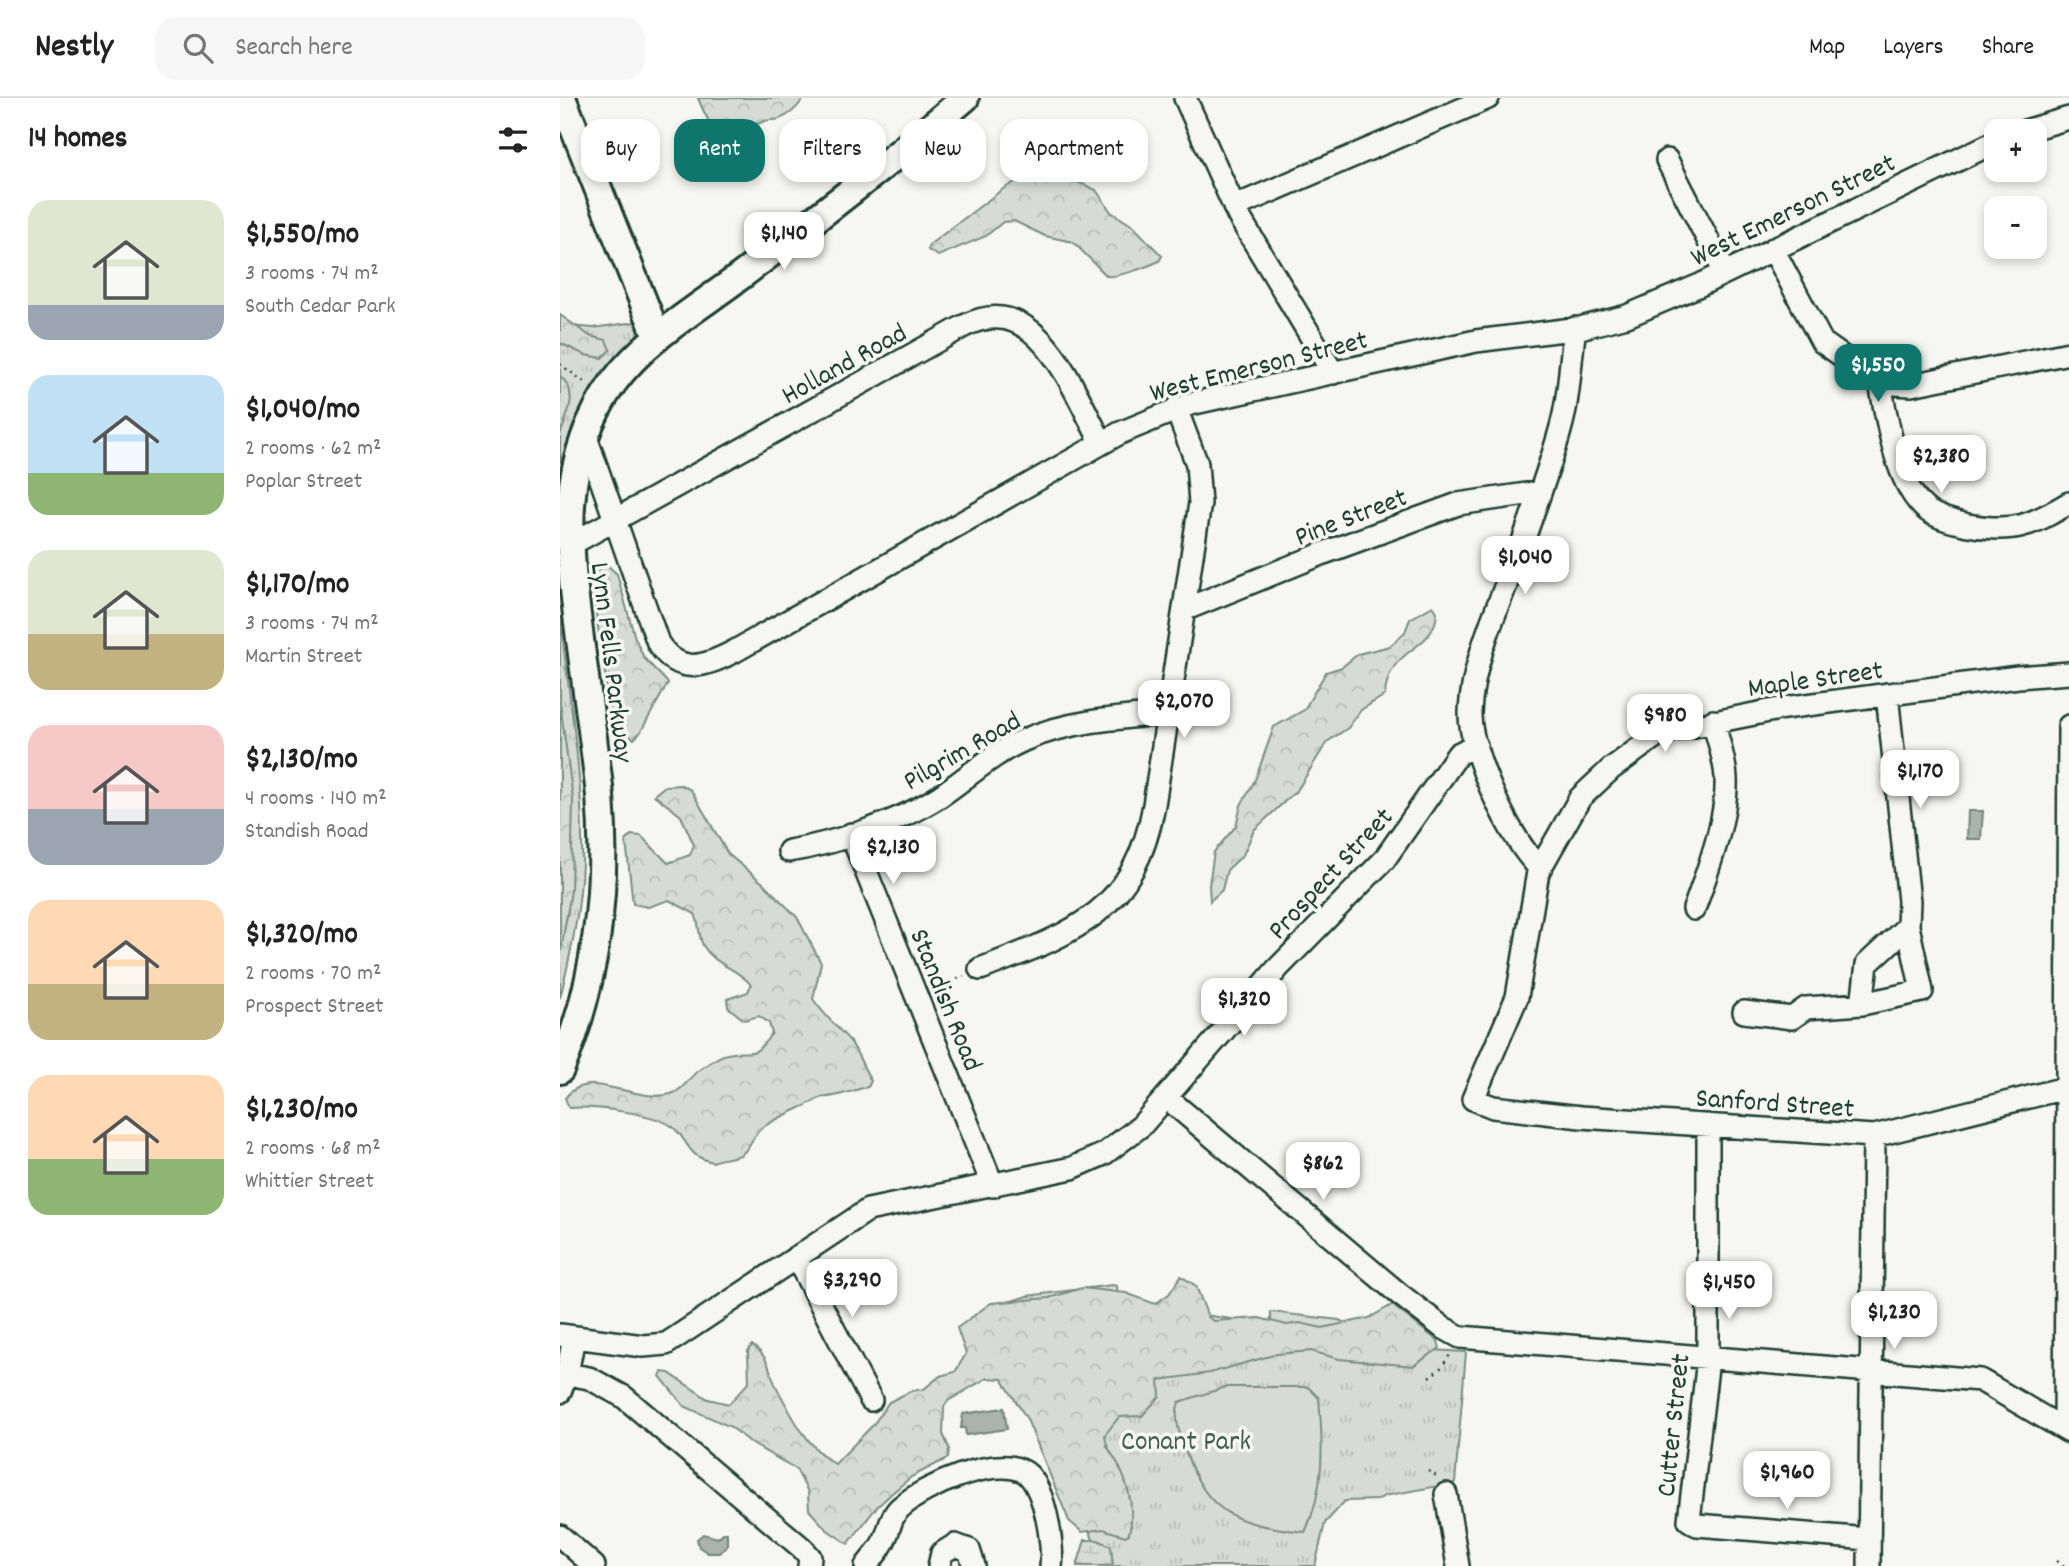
<!DOCTYPE html>
<meta charset="utf-8">
<style>
body{margin:0;font-family:Dekko,sans-serif;background:#f6f6f6;color:#222;height:100vh;display:flex;flex-direction:column;font-size:26px;white-space:nowrap}
*{box-sizing:border-box;margin:0}
p{font-size:23px;color:#767676}
.icon{flex:none;width:38px;height:38px;fill:none;stroke:currentColor;stroke-width:2;stroke-linecap:round;stroke-linejoin:round}
.map{position:relative;flex:1;overflow:hidden}
.panel{display:flex;flex-direction:column;background:#fff;width:560px}
.panel>*{flex:none}
.top-card{position:absolute;left:21px;top:21px;width:665px;height:63px;display:flex;gap:14px}
.controls{position:absolute;left:1424px;top:21px;display:grid;gap:14px}
.controls a{display:grid;place-items:center;width:63px;height:63px;border-radius:14px;background:#fff;box-shadow:0 4px 10px #0003;font-size:35px}
.price{position:absolute;translate:-50% -60px;padding:0 16px;border-radius:14px;background:#fff;color:#222;font-size:23px;line-height:46px;filter:drop-shadow(0 2px 4px #0008)}
.price::after{content:'';position:absolute;left:50%;top:42px;width:21px;height:16px;margin-left:-10px;background:inherit;clip-path:polygon(0 0,100% 0,50% 100%)}
.price.active{background:#0f766e;color:#fff}
ul{padding:0;list-style:none}
li{display:flex;align-items:center;gap:21px;height:175px;padding:0 28px}
li span{display:grid;place-items:center;flex:none;width:196px;height:140px;border-radius:21px;color:#555}
li>.icon{margin-inline-start:auto}
span .icon{width:84px;height:84px;fill:#fffc;stroke-width:1}
li b{font-size:30px}
h2{display:flex;justify-content:space-between;align-items:center;height:84px;padding:0 28px;font-size:30px}
.pill{padding:0 24px;border-radius:21px;background:#fff;box-shadow:0 4px 10px #0003;font-size:24px;line-height:63px}
.pill.active{background:#0f766e;color:#fff}
header{display:flex;align-items:center;gap:42px;box-sizing:border-box;height:98px;padding:0 35px;background:#fff;border-bottom:2px solid #e0e0e0}
header strong{font-size:33px}
nav{display:flex;gap:38px;margin-inline-start:auto;font-size:24px}
.search{width:490px;height:63px;background:#f6f6f6;display:flex;align-items:center;gap:18px;box-sizing:border-box;padding:0 24px;border-radius:21px;color:#767676;font-size:26px}
main{display:flex;flex:1;min-height:0}
.map>svg:first-child{display:block}
.grass{fill:url(#grass-tufts);stroke:#7a8c85;stroke-width:2}
.forest{fill:url(#forest-crowns);stroke:#7a8c85;stroke-width:2}
.wetland{fill:url(#wetland-marsh);stroke:#7a8c85;stroke-width:2}
.pitch{fill:#d6dbd6;stroke:#7a8c85;stroke-width:2}
.water{fill:#aab3ae;stroke:#72847d;stroke-width:2}
.lines{fill:none;stroke-linecap:round;stroke-linejoin:round}
.minor-casing{stroke:#1f3d34;stroke-width:26}
.major-casing{stroke:#1f3d34;stroke-width:32}
.path{stroke:#1f3d34;stroke-width:2.5;stroke-dasharray:2 5;stroke-linecap:butt}
.minor{stroke:#f6f6f2;stroke-width:21}
.major{stroke:#f6f6f2;stroke-width:26}
.labels{text-anchor:middle;stroke-width:7;stroke-linejoin:round;paint-order:stroke}
.street-label{font-size:28px;fill:#1f3d34;stroke:#f6f6f2}
.park-label{font-size:28px;fill:#445d54;stroke:#f6f6f2}
</style>
<header>
<strong>Nestly</strong>
<div class="search"><svg class="icon" aria-label="search" viewBox="0 0 24 24"><circle cx="10" cy="10" r="6"/><path d="M15 15l6 6"/></svg>Search here</div>
<nav><a>Map</a><a>Layers</a><a>Share</a></nav>
</header>
<main>
<section class="panel">
<h2>14 homes<svg class="icon" aria-label="filters" viewBox="0 0 24 24"><path d="M4 7h16M4 17h16"/><circle cx="9" cy="7" r="2"/><circle cx="15" cy="17" r="2"/></svg></h2>
<ul>
<li><span style="background:linear-gradient(#dfe7d0 75%,#9aa5b1 0)"><svg class="icon" aria-label="home" viewBox="0 0 24 24"><path d="M3 11l9-7 9 7M6 9v11h12V9"/></svg></span><div><b>$1,550/mo</b><p>3 rooms · 74 m²</p><p>South Cedar Park</p></div></li>
<li><span style="background:linear-gradient(#bfe0f5 70%,#8fb573 0)"><svg class="icon" aria-label="home" viewBox="0 0 24 24"><path d="M3 11l9-7 9 7M6 9v11h12V9"/></svg></span><div><b>$1,040/mo</b><p>2 rooms · 62 m²</p><p>Poplar Street</p></div></li>
<li><span style="background:linear-gradient(#dfe7d0 60%,#c2b280 0)"><svg class="icon" aria-label="home" viewBox="0 0 24 24"><path d="M3 11l9-7 9 7M6 9v11h12V9"/></svg></span><div><b>$1,170/mo</b><p>3 rooms · 74 m²</p><p>Martin Street</p></div></li>
<li><span style="background:linear-gradient(#f6c9c9 60%,#9aa5b1 0)"><svg class="icon" aria-label="home" viewBox="0 0 24 24"><path d="M3 11l9-7 9 7M6 9v11h12V9"/></svg></span><div><b>$2,130/mo</b><p>4 rooms · 140 m²</p><p>Standish Road</p></div></li>
<li><span style="background:linear-gradient(#ffd9b3 60%,#c2b280 0)"><svg class="icon" aria-label="home" viewBox="0 0 24 24"><path d="M3 11l9-7 9 7M6 9v11h12V9"/></svg></span><div><b>$1,320/mo</b><p>2 rooms · 70 m²</p><p>Prospect Street</p></div></li>
<li><span style="background:linear-gradient(#ffd9b3 60%,#8fb573 0)"><svg class="icon" aria-label="home" viewBox="0 0 24 24"><path d="M3 11l9-7 9 7M6 9v11h12V9"/></svg></span><div><b>$1,230/mo</b><p>2 rooms · 68 m²</p><p>Whittier Street</p></div></li>
</ul>
</section>
<div class="map">
<svg width="1509" height="1468" viewBox="0 0 1509 1468">
<defs>
<pattern id="grass-tufts" width="24" height="20" patternUnits="userSpaceOnUse" patternTransform="scale(1.75)"><rect width="24" height="20" fill="#d6dbd6"/><path d="M3 7l-1-3M5 7V3M7 7l1-3M15 17l-1-3M17 17v-4M19 17l1-3" fill="none" stroke="#b7bdb8"/></pattern>
<pattern id="forest-crowns" width="20" height="18" patternUnits="userSpaceOnUse" patternTransform="scale(1.75)"><rect width="20" height="18" fill="#d6dbd6"/><path d="M2 6a3 3 0 1 1 6 0M12 15a3 3 0 1 1 6 0" fill="none" stroke="#b7bdb8"/></pattern>
<pattern id="wetland-marsh" width="20" height="14" patternUnits="userSpaceOnUse" patternTransform="scale(1.75)"><rect width="20" height="14" fill="#d6dbd6"/><path d="M1 5h8M5 5V1M11 12h8M15 12V8" fill="none" stroke="#b7bdb8"/></pattern>
</defs>
<rect width="100%" height="100%" fill="#f6f6f2"/>
<filter id="ink" filterUnits="userSpaceOnUse"><feTurbulence type="fractalNoise" baseFrequency=".0143" numOctaves="2"/><feDisplacementMap in="SourceGraphic" scale="14" xChannelSelector="R" yChannelSelector="G"/><feConvolveMatrix kernelMatrix="1 2 1 2 8 2 1 2 1" color-interpolation-filters="sRGB"/></filter>
<g filter="url(#ink)">
<path class="grass" d="M76,224L78,240C41,277 16,315 0,365V227L33,230Z
M0,518C9,599 24,682 22,763C21,809 11,855 0,900Z
M552,1187L557,1188L558,1204L711,1227V1214L779,1222L836,1250L906,1254L895,1385L824,1398L818,1402L785,1403L765,1425L755,1468H545L430,1210L467,1198Z"/>
<path class="forest" d="M138,0H244C238,9 229,18 219,21C213,23 208,21 202,24C162,42 156,44 138,0Z
M491,63L503,77L536,92L551,114L573,128L602,158L599,163C589,168 557,180 547,178L513,144L485,138L454,123L443,124L426,138L378,158L368,152L369,147L443,91Z
M0,217L30,238L46,242L50,252L42,260L25,257L0,245Z
M0,278C20,295 7,317 0,337Z
M46,466L57,476L75,540L84,560L108,585L80,635L74,641L58,629L51,616L33,496L36,474Z
M873,508L877,514C875,555 828,547 825,597L801,612L788,630L767,644L738,691L694,732L683,757L667,772L662,792L650,803L649,787L654,754L676,728L681,707L695,682L714,629L744,612L766,574L782,569L798,556L830,548L845,534L850,521Z
M0,605L13,701L11,793L0,858Z
M121,687L131,692L168,756L203,785L237,819L261,865L253,901C264,917 277,929 290,943C295,949 305,973 311,983L308,989C295,991 272,1001 262,999C243,1010 221,1017 203,1029C193,1036 191,1049 183,1055C177,1061 163,1059 153,1064C126,1058 131,1046 114,1030C98,1015 31,1008 9,1010L5,1000C28,968 74,1006 111,996C124,992 129,979 139,972C147,967 159,957 167,956C195,951 192,963 212,935L209,925L199,918L184,922L168,909L167,901L188,894L191,887C179,871 156,868 144,849C138,840 140,826 135,816L109,802L88,809L73,806L66,743L71,737L81,738L108,765L130,757L134,747L121,718L94,697L105,688Z
M621,1178L636,1188L648,1219L654,1223L699,1220L727,1227L740,1225L762,1230L809,1220L832,1207L878,1243L880,1250L853,1268L779,1261L751,1253L717,1256L650,1275L599,1282L600,1298L582,1318L559,1319L545,1337C546,1350 552,1355 558,1366C569,1388 575,1412 569,1436L565,1438L543,1431L522,1434L509,1423L467,1321L442,1281L427,1280L388,1303L384,1309L383,1336L389,1350L388,1360L351,1379L332,1395L316,1410L288,1446L266,1431L249,1412L248,1394L236,1371L194,1347L171,1329L124,1308L100,1278L102,1274L109,1275L148,1301L169,1306L189,1284L188,1253L192,1247C209,1259 208,1270 216,1288C230,1315 248,1351 275,1366L313,1327L329,1304L351,1293L364,1291L380,1278L395,1274L406,1256L397,1230L431,1205L489,1200L522,1190L566,1195L595,1206L609,1196Z"/>
<path class="wetland" d="M525,1442H538L551,1448L553,1468H517Z"/>
<path class="pitch" d="M666,1289H748L759,1300C763,1345 765,1392 745,1434C678,1426 648,1419 625,1352C620,1337 613,1319 619,1304Z"/>
<path class="water" d="M1408,713H1423L1421,741H1407Z
M444,1310L447,1331L406,1337L405,1330H401L403,1316Z
M163,1435H167V1447L159,1455H148L139,1449L137,1441L143,1436L158,1440Z"/>
<g class="lines">
<defs>
<path id="minor" d="M625,0L678,117L773,275
M1465,33L1509,20
M1107,62L1165,175
M674,109L928,0
M1213,151L1262,244L1320,285L1351,287L1509,255
M1320,285C1327,321 1336,389 1368,413C1380,421 1395,424 1408,427C1454,435 1470,428 1509,405
M25,336L98,545C119,578 145,569 175,553L560,335L630,306L916,243L1020,230L1067,218L1140,187L1437,43
M8,448L404,228C479,189 514,296 542,345
M626,511L764,455L898,406L980,394
M1509,575L1458,579L1224,610L1100,635L1051,671L1020,700L978,774L957,899L913,1001L933,1009L1021,1019L1314,1038L1509,989
M291,736L433,1088
M229,753C276,745 340,724 380,698C408,679 432,656 464,642C508,623 558,620 606,616
M979,769C951,744 909,653 910,615C912,556 948,488 967,432C979,397 993,361 1002,325C1010,295 1010,261 1015,230
M1134,811C1147,775 1168,719 1166,680C1165,661 1158,642 1153,623
M420,871C512,836 575,815 594,707L640,405L637,366L616,310
M1302,906L1307,866L1348,828
M1184,914L1232,920L1246,910L1302,906L1362,893L1348,828L1349,803L1327,596
M607,1000L838,1195L882,1229L900,1239L1420,1282L1509,1334
M1148,1027V1261L1129,1422L1137,1427L1309,1441
M236,1159L311,1302
M0,1237L83,1248L106,1246L308,1112L512,1070L544,1056L581,1028L718,870L824,762L898,656L916,647
M7,1276L29,1280L64,1299L242,1450L250,1459L249,1468
M0,1294L7,1276L14,1239
M1505,1331L1509,628
M886,1396L898,1468
M0,1438L34,1468
M306,1468C314,1458 323,1448 327,1436C331,1425 332,1416 342,1408C365,1388 434,1358 463,1373C484,1383 494,1446 491,1468
M379,1468L382,1455L395,1447L409,1452L414,1468
M1309,1468L1314,1038"/>
<path id="major" d="M2,0L97,238
M0,972C36,887 48,791 40,698C34,641 25,583 18,525C7,438 0,360 53,285C87,239 137,211 182,177C257,120 333,62 405,0"/>
</defs>
<use href="#minor" class="minor-casing"/>
<use href="#major" class="major-casing"/>
<path class="path" d="M0,266L28,287
M371,891L404,878
M869,1279L880,1271L892,1254
M868,1373L880,1380
M1497,1463L1504,1468"/>
<use href="#minor" class="minor"/>
<use href="#major" class="major"/>
</g>
</g>
<g class="labels">
<g class="street-label">
<text transform="translate(1232 110) rotate(-26)" y="10">West Emerson Street</text>
<text transform="translate(283 264) rotate(-29)" y="10">Holland Road</text>
<text transform="translate(698 266) rotate(-14)" y="10">West Emerson Street</text>
<text transform="translate(790 417) rotate(-21)" y="10">Pine Street</text>
<text transform="translate(54 564) rotate(83)" y="10">Lynn Fells Parkway</text>
<text transform="translate(1255 579) rotate(-8)" y="10">Maple Street</text>
<text transform="translate(401 651) rotate(-30)" y="10">Pilgrim Road</text>
<text transform="translate(769 774) rotate(-47)" y="10">Prospect Street</text>
<text transform="translate(388 901) rotate(68)" y="10">Standish Road</text>
<text transform="translate(1215 1003) rotate(4)" y="10">Sanford Street</text>
<text transform="translate(1111 1327) rotate(-84)" y="10">Cutter Street</text>
</g>
<g class="park-label">
<text x="626" y="1351">Conant Park</text>
</g>
</g>
</svg>
<div class="controls">
<a>+</a>
<a>−</a>
</div>
<b class="price" style="left:224px;top:174px">$1,140</b>
<b class="price active" style="left:1318px;top:306px">$1,550</b>
<b class="price" style="left:1381px;top:397px">$2,380</b>
<b class="price" style="left:965px;top:498px">$1,040</b>
<b class="price" style="left:624px;top:642px">$2,070</b>
<b class="price" style="left:1105px;top:656px">$980</b>
<b class="price" style="left:1360px;top:712px">$1,170</b>
<b class="price" style="left:333px;top:788px">$2,130</b>
<b class="price" style="left:684px;top:940px">$1,320</b>
<b class="price" style="left:763px;top:1104px">$862</b>
<b class="price" style="left:292px;top:1221px">$3,290</b>
<b class="price" style="left:1169px;top:1223px">$1,450</b>
<b class="price" style="left:1334px;top:1253px">$1,230</b>
<b class="price" style="left:1227px;top:1413px">$1,960</b>
<div class="top-card">
<a class="pill">Buy</a>
<a class="pill active">Rent</a>
<a class="pill">Filters</a>
<a class="pill">New</a>
<a class="pill">Apartment</a>
</div>
</div>
</main>
